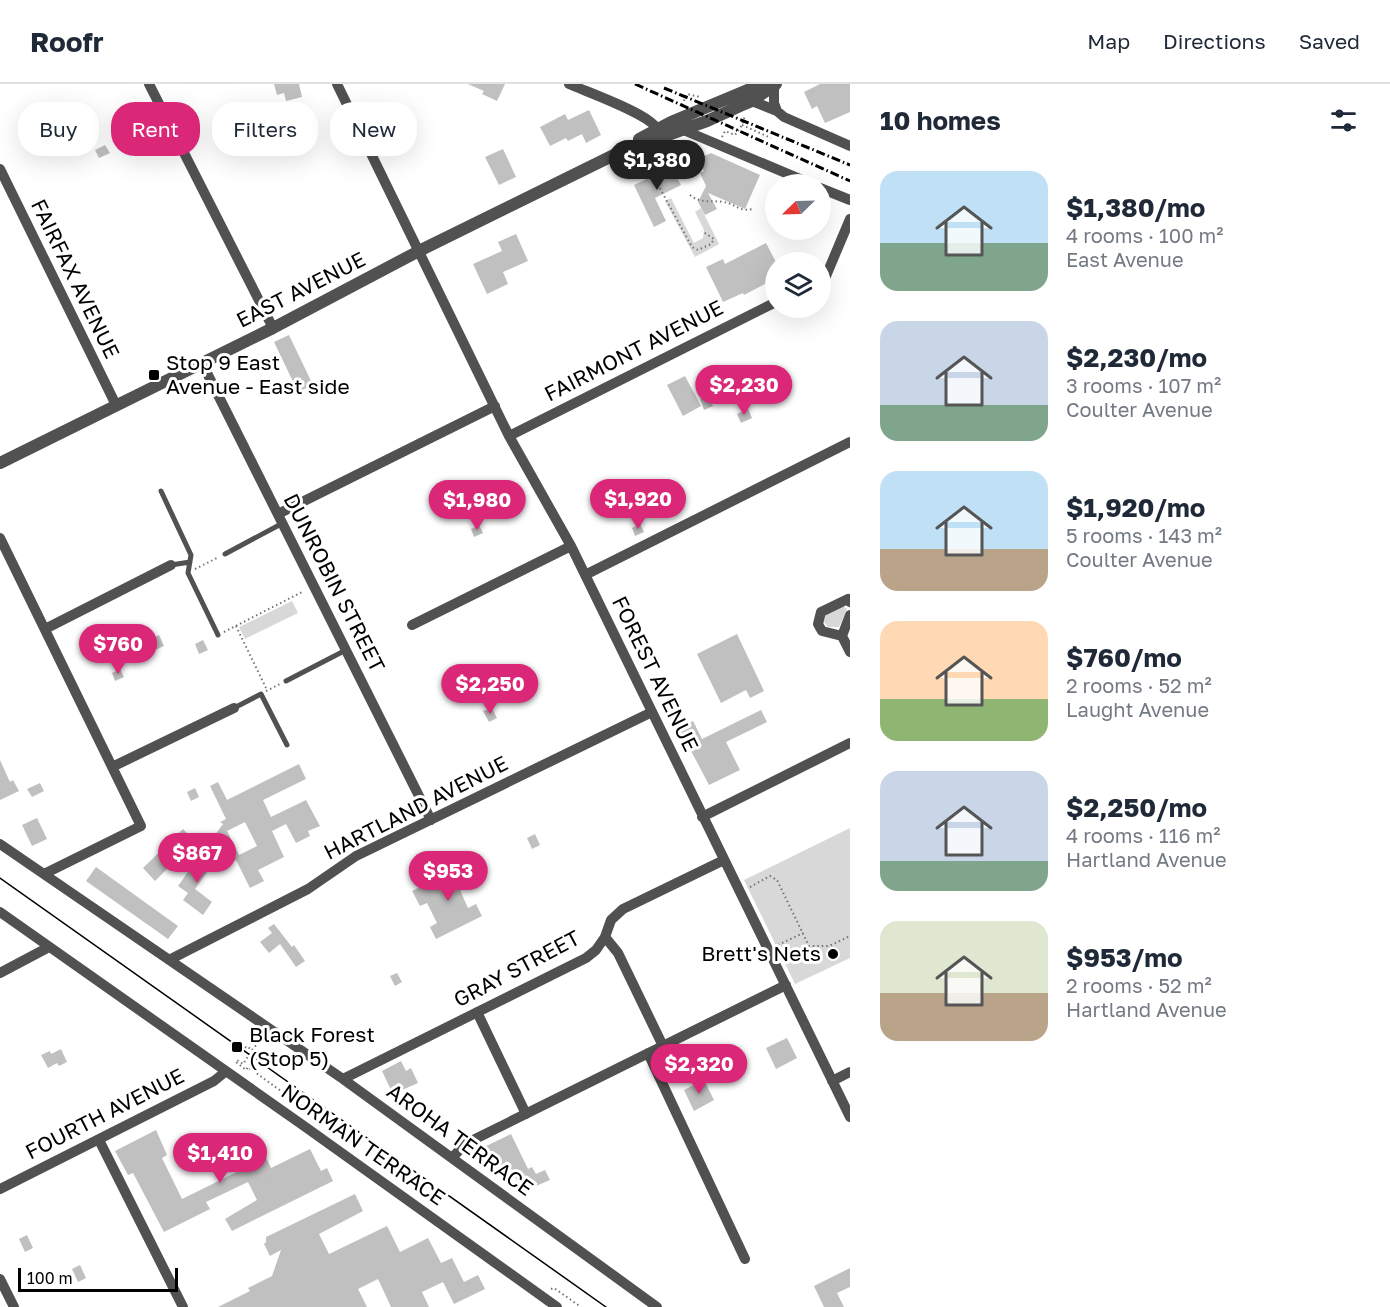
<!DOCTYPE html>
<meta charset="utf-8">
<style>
body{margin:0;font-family:"Golos Text",sans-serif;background:#f2f2f3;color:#1f2937;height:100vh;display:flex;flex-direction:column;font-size:22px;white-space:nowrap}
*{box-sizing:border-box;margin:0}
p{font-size:20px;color:#747a83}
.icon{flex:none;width:33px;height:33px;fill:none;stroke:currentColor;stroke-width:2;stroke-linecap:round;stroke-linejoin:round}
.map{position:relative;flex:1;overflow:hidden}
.panel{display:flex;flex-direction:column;background:#fff;width:540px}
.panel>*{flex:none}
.hud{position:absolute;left:18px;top:18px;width:570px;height:54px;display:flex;gap:12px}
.needle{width:39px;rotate:247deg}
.controls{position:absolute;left:765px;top:90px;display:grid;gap:12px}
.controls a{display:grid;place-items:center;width:66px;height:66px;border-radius:50%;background:#fff;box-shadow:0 6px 24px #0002;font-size:30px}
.scale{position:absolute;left:18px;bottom:15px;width:160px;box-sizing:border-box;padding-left:6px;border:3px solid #000;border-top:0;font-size:16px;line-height:21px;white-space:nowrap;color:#000;-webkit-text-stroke:4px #fff;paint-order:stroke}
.price{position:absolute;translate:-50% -51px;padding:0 14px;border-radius:21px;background:#db2777;color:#fff;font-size:20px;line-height:39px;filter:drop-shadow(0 2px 3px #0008)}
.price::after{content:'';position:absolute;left:50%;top:36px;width:18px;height:14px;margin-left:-9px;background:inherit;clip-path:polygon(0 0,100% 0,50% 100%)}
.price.on{background:#222;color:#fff}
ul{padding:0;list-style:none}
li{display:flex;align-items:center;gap:18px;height:150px;padding:0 30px}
li span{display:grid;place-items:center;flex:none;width:168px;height:120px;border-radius:18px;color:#555}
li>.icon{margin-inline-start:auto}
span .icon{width:72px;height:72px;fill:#fffc;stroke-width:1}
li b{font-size:26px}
h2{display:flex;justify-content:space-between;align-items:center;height:72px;padding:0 30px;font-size:26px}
.pill{padding:0 21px;border-radius:24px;background:#fff;box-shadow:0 6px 24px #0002;font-size:21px;line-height:54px}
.pill.on{background:#db2777;color:#fff}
header{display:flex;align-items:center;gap:36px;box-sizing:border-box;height:84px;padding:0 30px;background:#fff;border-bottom:2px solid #e0e1e3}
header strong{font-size:28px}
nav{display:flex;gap:33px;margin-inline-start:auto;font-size:21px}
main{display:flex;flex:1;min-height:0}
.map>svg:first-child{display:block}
.green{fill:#d8d8d8}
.building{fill:#c0c0c0;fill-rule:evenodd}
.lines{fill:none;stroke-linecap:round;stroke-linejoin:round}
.path{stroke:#737373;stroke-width:2;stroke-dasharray:1.5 3;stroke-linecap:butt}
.service{stroke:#515151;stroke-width:5}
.minor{stroke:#515151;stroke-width:10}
.tertiary{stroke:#515151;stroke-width:12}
.tram{stroke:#000;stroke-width:1.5}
.rail{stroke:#000;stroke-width:3;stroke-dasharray:9 3 1.5 3;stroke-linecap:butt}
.poi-dot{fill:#000;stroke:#fff;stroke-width:2}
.labels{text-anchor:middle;stroke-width:6;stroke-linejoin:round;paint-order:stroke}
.street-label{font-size:21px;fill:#000;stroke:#fff}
.poi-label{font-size:21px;fill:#000;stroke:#fff;text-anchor:start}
</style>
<header>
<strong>Roofr</strong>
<nav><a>Map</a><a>Directions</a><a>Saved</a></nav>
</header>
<main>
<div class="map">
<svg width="850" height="1223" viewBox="0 0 850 1223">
<rect width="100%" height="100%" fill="#fff"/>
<path class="green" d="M685,60L690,61L700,83L686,90L673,65Z
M658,69L664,70L667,77L650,89L643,75Z
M671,114L694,159L703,154L704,146L695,128L701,124L719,160L695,173L665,117Z
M292,517L298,529L245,555L239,543Z
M843,522L847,525L839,543H828L824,538L826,530Z
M850,744V874L795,900L744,796Z"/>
<path class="building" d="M274,0H299L302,13L286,17L284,9L277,11Z
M468,0H505L497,17L482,10L484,7Z
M820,0H850V28L825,39L817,22L812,25L804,8Z
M589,26L601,51L586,59L582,50L568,57L566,54L550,62L540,43L565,30L568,36Z
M105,61L110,69L99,74L95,66Z
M503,65L516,93L499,101L485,73Z
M711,69L760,91L745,125L708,109L717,125L705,131L698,118L706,102L700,89L704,87L698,75Z
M668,77L681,101L655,114L666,137L654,143L634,101L655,91L653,88L659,85L658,83Z
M516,150L528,177L503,188L508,200L487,210L473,180L502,167L498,158Z
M766,159L776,178V194L744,211L743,209L723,218L706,183L723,175L725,180Z
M289,251L313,301L298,308L274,258Z
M685,292L701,322L683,332L667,301Z
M708,311L713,322L704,326L700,315Z
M748,325L752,334L741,339L737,330Z
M640,440L644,448L635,452L632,444Z
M479,441L483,449L474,453L471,445Z
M737,550L764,607L750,614L746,606L721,619L697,570Z
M159,551L164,562L155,566L150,555Z
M203,556L208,566L199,570L195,560Z
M120,585L124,593L115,597L112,589Z
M492,624L497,634L489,638L483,627Z
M761,626L767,638L726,658L740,686L709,701L679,644L693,637L702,655Z
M0,676L10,698L13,696L19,707L0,716Z
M299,680L306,695L263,716L271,733L306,716L320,742L308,747L310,752L296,759L286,740L272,747L284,773L258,786L264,797L250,804L236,776L225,781L212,755L223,740L220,738L226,735L210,702L218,698L227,716ZM245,738L257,762L239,771L227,747Z
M40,699L44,707L32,713L27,705Z
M195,704L199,713L191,717L187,708Z
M37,734L47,755L32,762L22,741Z
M183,745L195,757L155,797L143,784Z
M535,750L540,761L532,765L527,754Z
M209,771L215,777L195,805L212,818L203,831L183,816L188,809L178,802L198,774L201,775Z
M96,783L178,842L168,855L86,797Z
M458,784L462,792L471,787L477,798L460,806L468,824L476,820L482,832L436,855L430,843L437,839L427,819L420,822L412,807Z
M274,840L292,863L294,861L305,877L296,883L280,860L269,869L260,858L272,849L268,844Z
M397,889L402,898L395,902L390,892Z
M787,954L797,974L776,985L766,964Z
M61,965L67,978L59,982L57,979L48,984L41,971L50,967L51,970Z
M401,977L406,987L411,984L418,999L393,1010L382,987Z
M704,996L714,1016L694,1027L684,1006Z
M156,1046L167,1071L162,1074L182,1115L255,1079L251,1072L263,1067L271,1084L310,1065L321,1087L327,1084L333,1097L232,1147L225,1135L257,1116L248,1098L206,1118L210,1125L164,1148L133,1089L128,1091L115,1067Z
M511,1050L528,1085L532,1083L536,1090L545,1086L550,1096L522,1108L510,1082L496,1089L491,1079L486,1082L478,1066Z
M355,1110L363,1127L319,1150L329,1170L387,1142L400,1168L428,1154L441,1179L452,1174L464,1198L478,1191L485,1205L454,1220L443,1198L422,1208L429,1223H391L378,1195L358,1205L367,1223H218L250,1207L248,1204L272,1192L281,1166L270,1172L264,1160L266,1158V1153Z
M27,1151L33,1164L25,1168L19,1155Z
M80,1181L86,1194L78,1198L72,1185Z
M850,1184V1203L837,1209L844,1223H824L814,1202Z"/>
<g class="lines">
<path class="path" d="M682,21L687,10L700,13
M742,41L771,54
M722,53L725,47L735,51L742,41L745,32
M670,72L655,79L651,88L692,163L698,166L711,160L714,155L702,147
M690,111C701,120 711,116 724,118C736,120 738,128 753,125
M195,485L219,473
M236,542L266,604
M224,548L304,507
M266,607L280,600
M750,803L770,792L777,796L809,862H829L850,852
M778,861L803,849
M245,963L247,964L248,963L257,970
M252,966L264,952
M257,970L256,971L251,968L243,980L237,976L236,978L246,986L248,983L252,986L314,1031L312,1035
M551,1205L554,1204L581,1223"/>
<path class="service" d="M161,407L191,471L188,489L218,551
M225,470L283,439
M171,481L190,478
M286,597L346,566
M234,624L261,610L287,661"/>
<path class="minor" d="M149,0L273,244
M337,0L509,352L571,462L850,1033
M569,0C587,8 650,30 657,45
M774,2V19L777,27
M752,17L777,27L784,33L850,62
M681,45L812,100
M0,85L116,321
M820,104L850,116
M820,195L826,192L850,135
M202,279L431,736
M509,352L776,218
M278,430L495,322
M0,454L141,742L44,790
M585,491L850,358
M850,531L842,552L850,568
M412,541L571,462
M45,545L171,481
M842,552L822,547L818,540L821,528L848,515L850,518
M112,683L234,624
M702,733L850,659
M0,760L343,995L657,1223
M0,828L304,1042L557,1223
M605,853L618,869L663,962
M169,876L308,805L356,772L652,628
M0,889L49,863
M477,928L526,1030
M648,969L745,1175
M343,995L586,874L596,866L605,853L611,836L623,825L724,776
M832,997L850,988
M99,1056L183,1223
M452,1074L465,1060L786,901
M0,1105L214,997L225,988
M0,1195L14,1223"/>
<path class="tertiary" d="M639,55L671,38L762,0
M0,379L273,244L419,167L620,68L707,37L740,22L752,17L776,0"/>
<path class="tram" d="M0,794L606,1223"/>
<path class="rail" d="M635,0L850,97
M664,4L850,81"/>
</g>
<g class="poi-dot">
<rect x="148" y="285" width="12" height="12" rx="3"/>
<circle cx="833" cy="870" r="6"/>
<rect x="231" y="957" width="12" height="12" rx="3"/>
</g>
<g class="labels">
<g class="street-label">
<text transform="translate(75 195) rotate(64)" y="7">FAIRFAX AVENUE</text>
<text transform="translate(301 206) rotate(-27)" y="7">EAST AVENUE</text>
<text transform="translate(634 267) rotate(-27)" y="7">FAIRMONT AVENUE</text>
<text transform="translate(334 499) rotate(63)" y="7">DUNROBIN STREET</text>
<text transform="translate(655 590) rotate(64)" y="7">FOREST AVENUE</text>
<text transform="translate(416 724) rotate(-27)" y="7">HARTLAND AVENUE</text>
<text transform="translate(517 885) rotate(-28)" y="7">GRAY STREET</text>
<text transform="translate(105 1030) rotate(-27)" y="7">FOURTH AVENUE</text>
<text transform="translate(460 1056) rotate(36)" y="7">AROHA TERRACE</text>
<text transform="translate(363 1061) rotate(35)" y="7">NORMAN TERRACE</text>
</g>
<g class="poi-label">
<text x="166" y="286">Stop 9 East<tspan x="166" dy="24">Avenue - East side</tspan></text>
<text x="821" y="877" text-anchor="end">Brett's Nets</text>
<text x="249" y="958">Black Forest<tspan x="249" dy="24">(Stop 5)</tspan></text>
</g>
</g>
</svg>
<div class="controls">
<a><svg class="needle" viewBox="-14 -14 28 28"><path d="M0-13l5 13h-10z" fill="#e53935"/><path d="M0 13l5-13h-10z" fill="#747a83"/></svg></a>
<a><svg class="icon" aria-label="layers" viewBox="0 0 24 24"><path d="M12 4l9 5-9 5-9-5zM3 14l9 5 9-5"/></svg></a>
</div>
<div class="scale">100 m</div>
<b class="price on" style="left:657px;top:107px">$1,380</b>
<b class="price" style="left:744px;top:332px">$2,230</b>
<b class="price" style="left:638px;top:446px">$1,920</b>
<b class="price" style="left:477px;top:447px">$1,980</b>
<b class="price" style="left:118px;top:591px">$760</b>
<b class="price" style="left:490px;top:631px">$2,250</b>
<b class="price" style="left:197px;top:800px">$867</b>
<b class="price" style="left:448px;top:818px">$953</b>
<b class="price" style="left:699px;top:1011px">$2,320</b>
<b class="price" style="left:220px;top:1100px">$1,410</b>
<div class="hud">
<a class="pill">Buy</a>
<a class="pill on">Rent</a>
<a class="pill">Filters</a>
<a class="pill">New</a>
</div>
</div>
<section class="panel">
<h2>10 homes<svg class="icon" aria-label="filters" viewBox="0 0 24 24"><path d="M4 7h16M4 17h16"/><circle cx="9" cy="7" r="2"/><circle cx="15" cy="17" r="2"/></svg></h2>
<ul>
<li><span style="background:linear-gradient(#bfe0f5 60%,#7fa58c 0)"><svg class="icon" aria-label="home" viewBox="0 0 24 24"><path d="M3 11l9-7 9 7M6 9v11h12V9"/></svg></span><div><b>$1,380/mo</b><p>4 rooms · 100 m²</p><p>East Avenue</p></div></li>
<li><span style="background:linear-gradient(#c9d6e8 70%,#7fa58c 0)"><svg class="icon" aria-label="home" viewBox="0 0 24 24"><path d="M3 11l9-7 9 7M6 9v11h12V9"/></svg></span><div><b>$2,230/mo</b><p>3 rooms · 107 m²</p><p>Coulter Avenue</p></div></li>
<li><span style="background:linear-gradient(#bfe0f5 65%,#b9a48a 0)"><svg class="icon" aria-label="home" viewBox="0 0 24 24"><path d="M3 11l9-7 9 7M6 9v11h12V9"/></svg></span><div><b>$1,920/mo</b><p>5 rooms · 143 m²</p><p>Coulter Avenue</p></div></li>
<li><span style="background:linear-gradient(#ffd9b3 65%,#8fb573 0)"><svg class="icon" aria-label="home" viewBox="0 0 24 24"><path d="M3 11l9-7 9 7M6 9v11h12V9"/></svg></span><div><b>$760/mo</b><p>2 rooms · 52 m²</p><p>Laught Avenue</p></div></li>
<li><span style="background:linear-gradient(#c9d6e8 75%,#7fa58c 0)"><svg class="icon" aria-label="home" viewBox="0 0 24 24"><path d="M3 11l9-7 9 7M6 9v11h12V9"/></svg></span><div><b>$2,250/mo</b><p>4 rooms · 116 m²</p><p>Hartland Avenue</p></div></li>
<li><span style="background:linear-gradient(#dfe7d0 60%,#b9a48a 0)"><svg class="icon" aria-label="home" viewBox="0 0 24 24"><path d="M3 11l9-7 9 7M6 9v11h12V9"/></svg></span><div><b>$953/mo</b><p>2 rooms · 52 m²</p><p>Hartland Avenue</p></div></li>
</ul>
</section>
</main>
